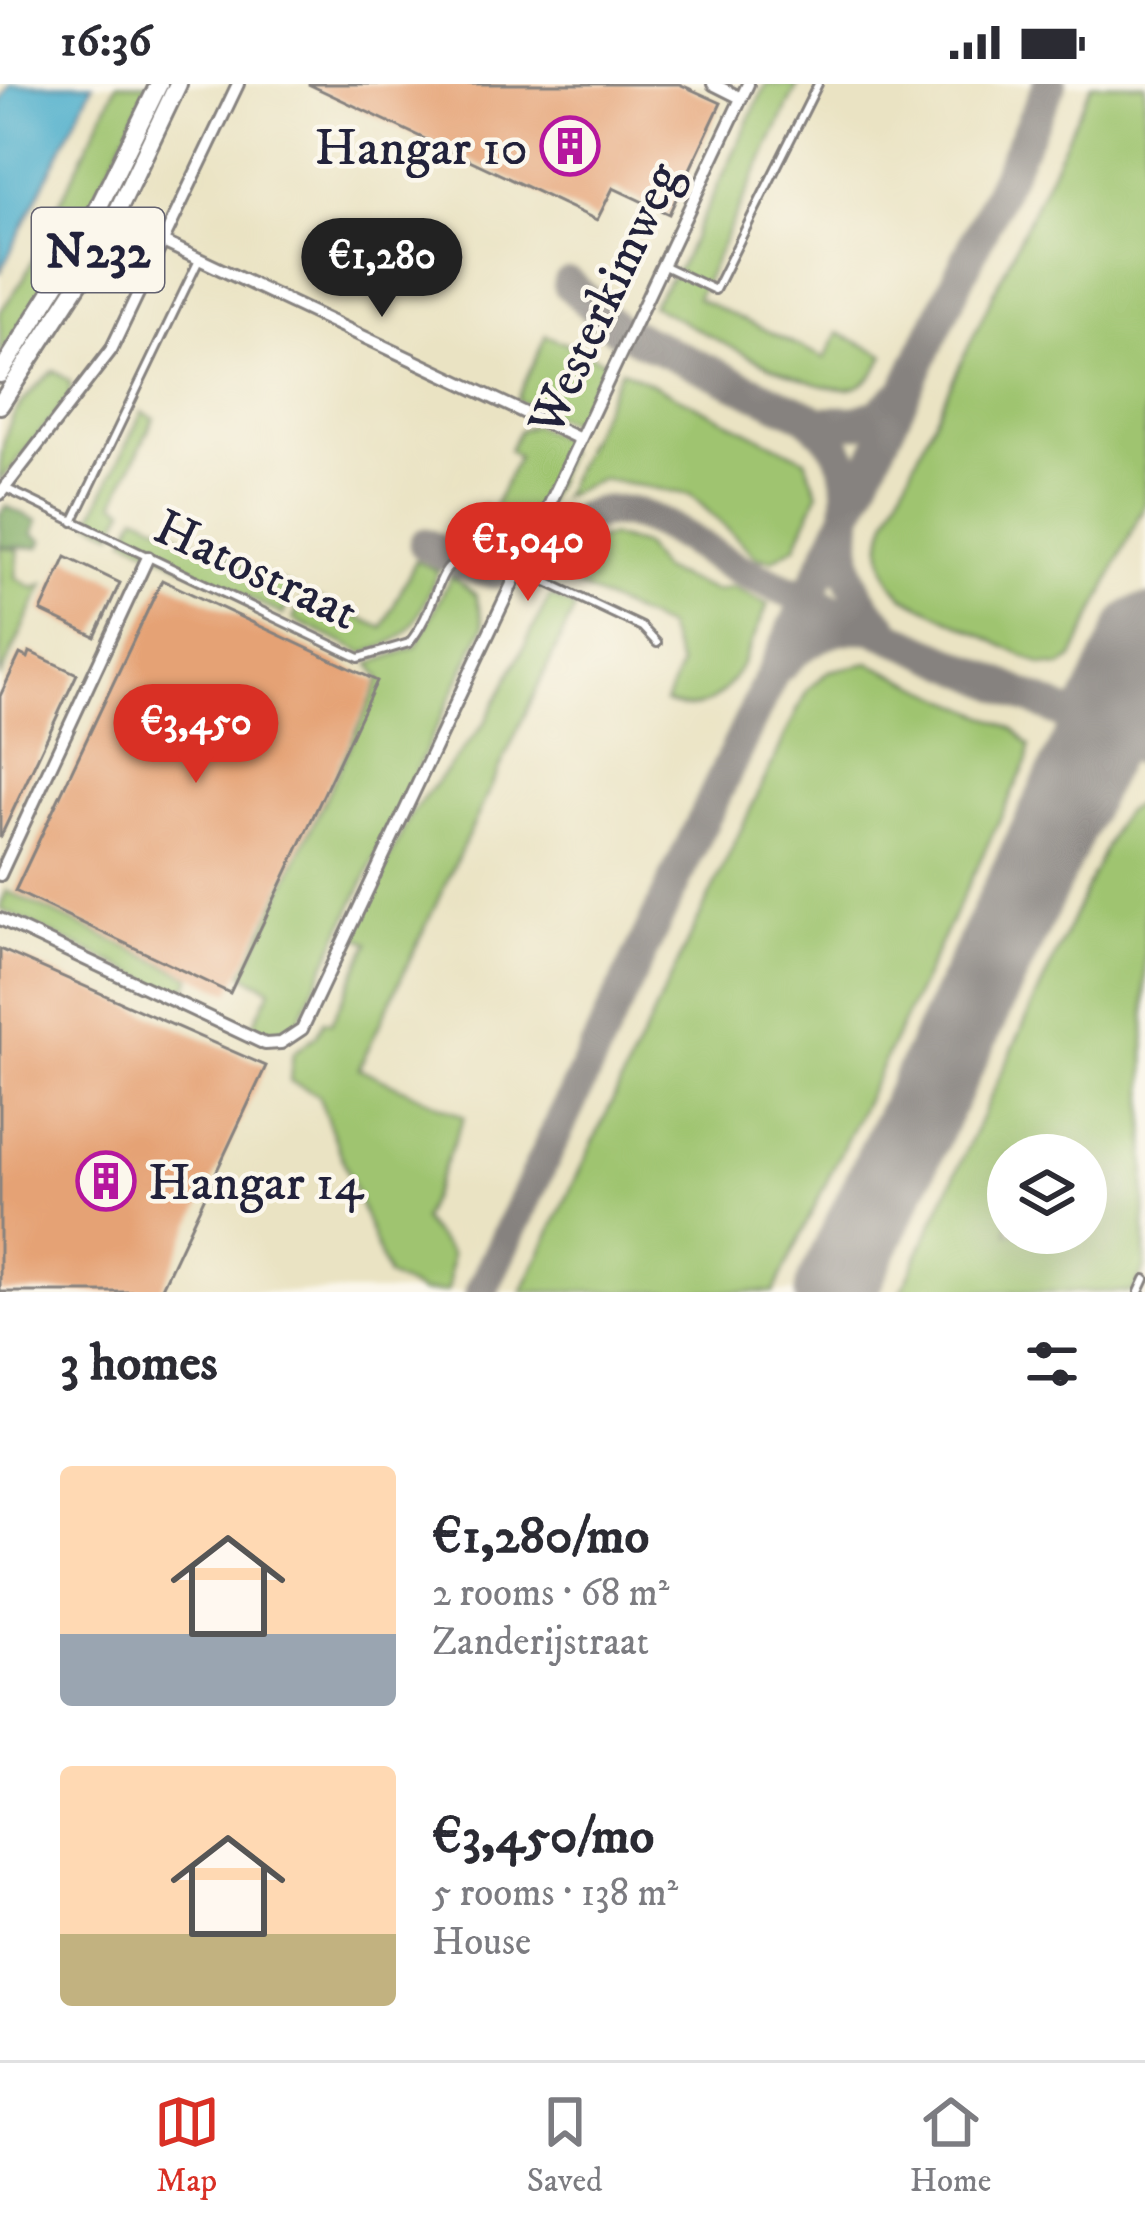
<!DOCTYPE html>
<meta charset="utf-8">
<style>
body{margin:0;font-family:"IM FELL DW Pica",serif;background:#f2f2f3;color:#2b2b33;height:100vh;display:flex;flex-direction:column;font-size:45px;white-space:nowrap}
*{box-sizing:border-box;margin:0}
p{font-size:39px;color:#7c7c81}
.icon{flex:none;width:66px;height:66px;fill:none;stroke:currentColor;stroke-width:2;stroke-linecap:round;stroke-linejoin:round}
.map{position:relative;height:1208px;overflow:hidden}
.drawer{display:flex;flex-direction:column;background:#fff;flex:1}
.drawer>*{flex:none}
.tools{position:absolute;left:987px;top:1050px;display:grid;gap:24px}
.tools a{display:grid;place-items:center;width:120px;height:120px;border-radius:50%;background:#fff;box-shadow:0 12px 48px #0002;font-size:60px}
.price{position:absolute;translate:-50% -102px;padding:0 27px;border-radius:42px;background:#d93025;color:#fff;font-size:39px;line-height:78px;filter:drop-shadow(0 3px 6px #0008)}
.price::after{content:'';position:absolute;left:50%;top:72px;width:36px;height:27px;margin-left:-18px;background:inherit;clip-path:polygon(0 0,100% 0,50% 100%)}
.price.active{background:#222;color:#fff}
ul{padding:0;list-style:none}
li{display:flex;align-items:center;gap:36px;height:300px;padding:0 60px}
li span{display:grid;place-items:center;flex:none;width:336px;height:240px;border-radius:12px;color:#555}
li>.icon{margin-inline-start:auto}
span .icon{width:144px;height:144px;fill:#fffc;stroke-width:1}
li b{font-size:51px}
h2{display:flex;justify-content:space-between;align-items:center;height:144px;padding:0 60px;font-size:51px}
.status{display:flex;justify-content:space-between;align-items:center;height:84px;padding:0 60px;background:#fff;direction:ltr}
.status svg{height:33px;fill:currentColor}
.tabs{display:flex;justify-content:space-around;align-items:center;height:168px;border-top:3px solid #e1e1e2;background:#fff;font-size:33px;color:#7c7c81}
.tabs a{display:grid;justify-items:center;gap:6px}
.tabs .active{color:#d93025}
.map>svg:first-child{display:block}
.green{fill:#9fc46f;stroke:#607355;stroke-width:3;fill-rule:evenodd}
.forest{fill:#7faa62;stroke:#50664e;stroke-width:3}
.water{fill:#4cadcb;stroke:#376883;stroke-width:3}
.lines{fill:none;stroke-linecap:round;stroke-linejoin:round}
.taxiway{stroke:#86827f;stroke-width:33}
.runway{stroke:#86827f;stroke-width:81}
.building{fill:#e5a275}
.lane-casing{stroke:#86827f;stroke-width:12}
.street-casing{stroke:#86827f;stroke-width:16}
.primary-casing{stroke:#86827f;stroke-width:22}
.lane{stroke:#fff;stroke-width:6}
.street{stroke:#fff;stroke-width:10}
.primary{stroke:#fff;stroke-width:16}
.labels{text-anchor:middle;stroke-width:9;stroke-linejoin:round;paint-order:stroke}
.shield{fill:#fbf7ec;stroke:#636270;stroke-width:3}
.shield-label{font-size:48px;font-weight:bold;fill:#22223b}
.poi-label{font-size:51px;fill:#22223b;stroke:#fbf7ec;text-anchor:end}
.street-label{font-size:51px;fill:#22223b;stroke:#fbf7ec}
</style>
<div class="status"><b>16:36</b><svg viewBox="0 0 49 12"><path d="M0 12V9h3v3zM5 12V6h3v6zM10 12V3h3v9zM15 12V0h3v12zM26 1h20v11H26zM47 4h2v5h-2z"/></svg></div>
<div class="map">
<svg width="1145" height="1208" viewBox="0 0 1145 1208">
<rect width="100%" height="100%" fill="#fbf7ec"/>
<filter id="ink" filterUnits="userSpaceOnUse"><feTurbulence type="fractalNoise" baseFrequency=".00833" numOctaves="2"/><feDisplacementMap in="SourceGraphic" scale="24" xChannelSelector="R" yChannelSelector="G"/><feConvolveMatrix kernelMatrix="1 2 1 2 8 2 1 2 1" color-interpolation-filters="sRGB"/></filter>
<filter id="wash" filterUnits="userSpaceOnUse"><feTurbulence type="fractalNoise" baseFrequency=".004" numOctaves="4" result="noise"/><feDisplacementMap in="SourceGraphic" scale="48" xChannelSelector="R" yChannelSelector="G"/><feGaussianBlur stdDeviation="2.7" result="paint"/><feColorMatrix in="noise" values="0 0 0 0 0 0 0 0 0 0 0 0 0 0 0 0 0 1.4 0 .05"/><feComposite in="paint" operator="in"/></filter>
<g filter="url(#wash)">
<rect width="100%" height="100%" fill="#eae3c3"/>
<path class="green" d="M117,0H150L70,165L0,272V228L23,196Z
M766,0H798L697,214L825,274L838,249L885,271C877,286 870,299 853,304C813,314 692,241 651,221L681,180Z
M1092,0H1145V419L1073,574L1061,583L1042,581L904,513C881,490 876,464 888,434Z
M546,251L606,278L574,336L567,338L517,316Z
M621,285L805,375L818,409L796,462L772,476L757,473L691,411L602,395L561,413Z
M54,286L70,298V312L0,398C0,343 15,320 54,286Z
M142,328L154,334L115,418L125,424L114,448L90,437Z
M533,341L562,355L566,369C548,414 527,488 465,460L483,421L493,425L518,372L509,366L519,347Z
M137,430L293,504L283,531L126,454Z
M610,452L643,461L661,486L715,507L732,503L768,521C746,567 729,642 665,619L680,583L666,544L558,493L583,461Z
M0,463L19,466L16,493L33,504L44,500L0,594Z
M416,476L438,487C418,532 416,555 364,569L293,535L305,509L383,544Z
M451,492L476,511L484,542L299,936L274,950L251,944L271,905L243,890L381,595L370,580L416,563Z
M550,512L575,524L359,984L464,1033L422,1136L451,1170L449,1203L446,1208H421L388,1193L318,1011L290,997L293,969L316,952L324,937L331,939L369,859L354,850L410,731L485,639Z
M869,579L1014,645L1030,662L1028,676L774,1208H522L807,606L829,587Z
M1145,715V1183L1133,1208H901L1115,742L1124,728ZM1086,1071V1149H1008V1071Z
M6,807L191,893L182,912L0,825Z"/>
<path class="forest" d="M6,422L38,437L33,450L43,456L39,463H0V431Z"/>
<path class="water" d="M10,0H93L0,189V19Z"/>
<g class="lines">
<path class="taxiway" d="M569,200L616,244L820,338H857L877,331L902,310
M810,335C896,404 798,461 884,543
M425,460C445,469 470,486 492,488C544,490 561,416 629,429C669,436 706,471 743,487C878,546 1012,604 1145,667
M781,581C806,555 836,539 873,544
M1117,609L1116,644L1132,661
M1069,631C1095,656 1085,675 1073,704
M481,1208L1050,0"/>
<path class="runway" d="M835,1208L1145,551"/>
</g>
<g id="blocks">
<path class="building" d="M308,0H679L721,19L669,130L613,104L597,136Z
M66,473L120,499L95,553L41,527Z
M162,496L377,597L230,909L15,807Z
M30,568L77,590L0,754V612L20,570L28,574Z
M0,865L266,982L160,1208H0Z"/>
</g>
</g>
<g filter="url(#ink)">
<use href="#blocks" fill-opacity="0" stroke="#86827f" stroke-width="3"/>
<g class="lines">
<defs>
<path id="lane" d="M662,181L715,206L818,0
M5,404L359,574L409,559C452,506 425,447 517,490
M73,438L199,176
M519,485L642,543L657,559
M1139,1208L1145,1195"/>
<path id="street" d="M713,0L741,14
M163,158L580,355
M0,410L111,266L238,0
M0,791L148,473
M0,835L265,960L281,959L302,945L748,0"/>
<path id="primary" d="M0,290L76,169L159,0
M0,321L95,174L178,0"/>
</defs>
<use href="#lane" class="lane-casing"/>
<use href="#street" class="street-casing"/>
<use href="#primary" class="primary-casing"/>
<use href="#lane" class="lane"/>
<use href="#street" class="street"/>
<use href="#primary" class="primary"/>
</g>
</g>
<defs>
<symbol id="building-ring" viewBox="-11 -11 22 22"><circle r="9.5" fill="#fbf7ec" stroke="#b5179e" stroke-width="1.5"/><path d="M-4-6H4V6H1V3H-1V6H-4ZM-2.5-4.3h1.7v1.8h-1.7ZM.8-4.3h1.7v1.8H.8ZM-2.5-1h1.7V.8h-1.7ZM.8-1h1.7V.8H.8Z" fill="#b5179e"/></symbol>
</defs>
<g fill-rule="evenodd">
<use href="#building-ring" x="537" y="29" width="66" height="66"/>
<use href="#building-ring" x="73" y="1064" width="66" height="66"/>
</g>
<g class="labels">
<rect class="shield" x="32" y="124" width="132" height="84" rx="9"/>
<g class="shield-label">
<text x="98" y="183">N232</text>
</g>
<g class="poi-label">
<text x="528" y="80">Hangar 10</text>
<text x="148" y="1115" text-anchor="start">Hangar 14</text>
</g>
<g class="street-label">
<text transform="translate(603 214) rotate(-65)" y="18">Westerkimweg</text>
<text transform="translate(257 484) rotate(25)" y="18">Hatostraat</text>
</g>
</g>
</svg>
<div class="tools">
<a><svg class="icon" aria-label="layers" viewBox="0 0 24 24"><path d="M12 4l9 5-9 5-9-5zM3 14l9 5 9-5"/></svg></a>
</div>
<b class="price active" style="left:382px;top:236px">€1,280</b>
<b class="price" style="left:528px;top:520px">€1,040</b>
<b class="price" style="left:196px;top:702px">€3,450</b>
</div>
<section class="drawer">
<h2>3 homes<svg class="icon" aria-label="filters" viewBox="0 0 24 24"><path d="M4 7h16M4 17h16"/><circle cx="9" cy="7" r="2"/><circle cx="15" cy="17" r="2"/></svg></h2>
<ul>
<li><span style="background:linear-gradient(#ffd9b3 70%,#9aa5b1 0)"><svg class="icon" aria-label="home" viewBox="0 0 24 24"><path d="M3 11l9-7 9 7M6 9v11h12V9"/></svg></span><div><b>€1,280/mo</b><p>2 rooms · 68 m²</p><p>Zanderijstraat</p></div></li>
<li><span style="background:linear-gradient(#ffd9b3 70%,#c2b280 0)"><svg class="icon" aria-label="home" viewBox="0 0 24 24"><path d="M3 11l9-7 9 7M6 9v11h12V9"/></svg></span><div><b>€3,450/mo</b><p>5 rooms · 138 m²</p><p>House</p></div></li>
</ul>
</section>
<nav class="tabs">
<a class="active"><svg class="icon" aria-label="map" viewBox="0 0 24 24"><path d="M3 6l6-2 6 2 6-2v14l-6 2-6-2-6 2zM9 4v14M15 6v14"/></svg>Map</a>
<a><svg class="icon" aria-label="saved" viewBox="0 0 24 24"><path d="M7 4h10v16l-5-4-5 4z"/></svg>Saved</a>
<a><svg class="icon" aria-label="home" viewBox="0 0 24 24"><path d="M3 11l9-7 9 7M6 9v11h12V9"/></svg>Home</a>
</nav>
